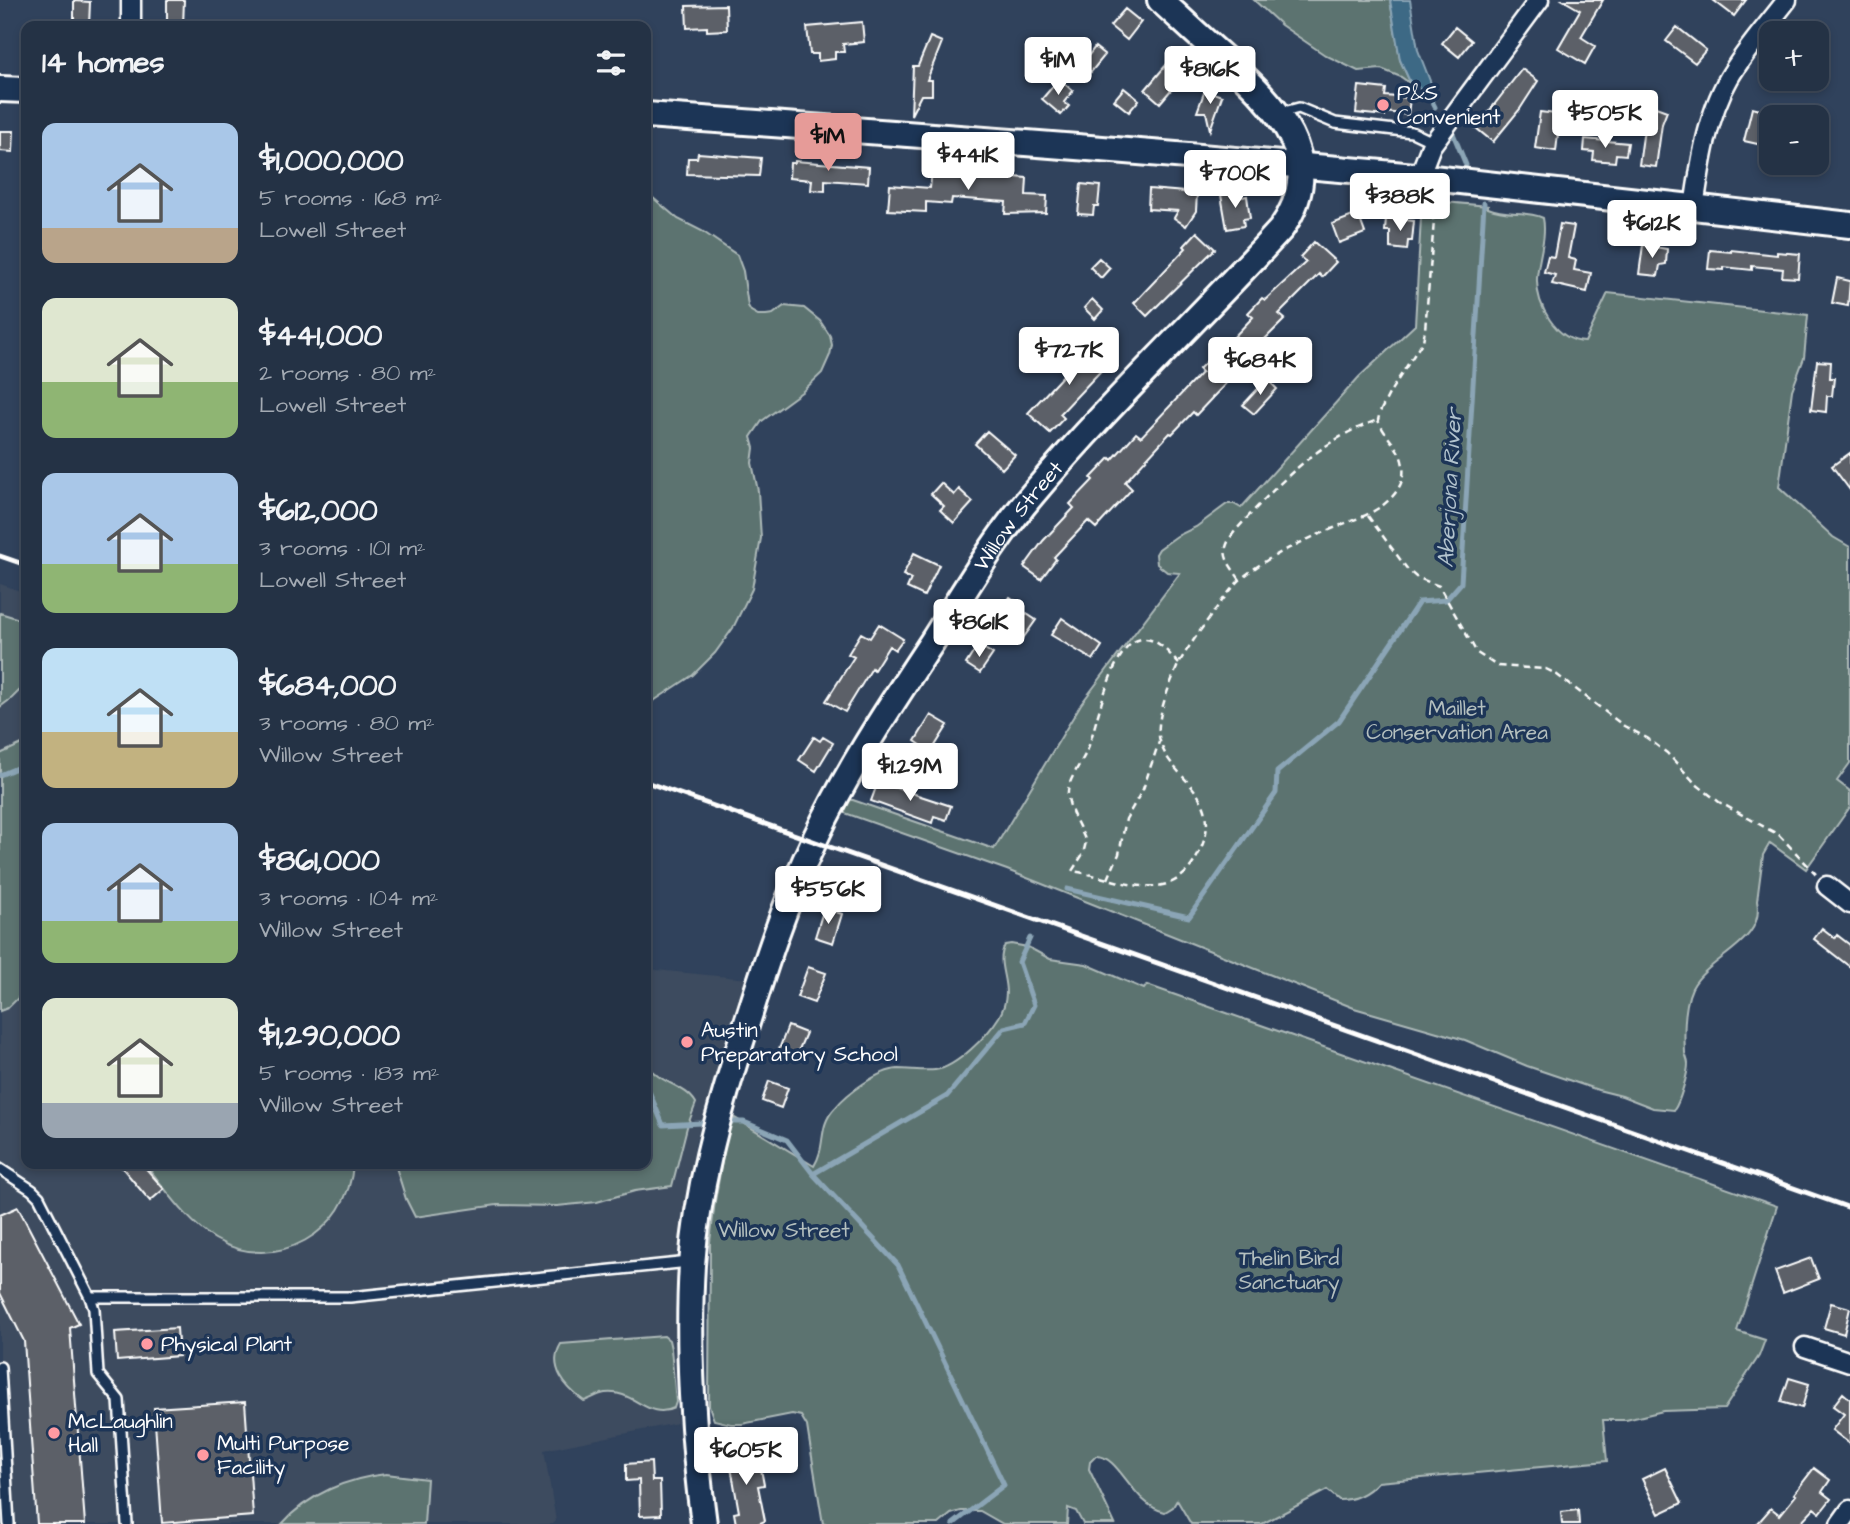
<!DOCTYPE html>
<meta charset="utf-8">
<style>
body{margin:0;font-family:"Architects Daughter",sans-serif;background:#2c3a4c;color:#f1f3f6;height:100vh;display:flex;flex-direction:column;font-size:26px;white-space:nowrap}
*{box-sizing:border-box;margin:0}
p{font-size:23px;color:#a3aab3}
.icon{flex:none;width:38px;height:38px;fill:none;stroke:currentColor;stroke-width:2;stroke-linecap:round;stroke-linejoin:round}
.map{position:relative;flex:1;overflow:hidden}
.drawer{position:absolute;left:21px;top:21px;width:630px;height:1148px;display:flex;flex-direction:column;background:#243245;border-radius:14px;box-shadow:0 4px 10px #0003,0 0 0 2px #414d5e}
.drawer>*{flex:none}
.controls{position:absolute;left:1759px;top:21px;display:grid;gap:14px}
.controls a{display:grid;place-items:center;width:70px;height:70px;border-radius:14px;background:#243245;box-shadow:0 4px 10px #0003,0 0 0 2px #414d5e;font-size:35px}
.price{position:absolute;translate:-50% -60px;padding:0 16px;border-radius:7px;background:#fff;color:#222;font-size:23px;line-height:46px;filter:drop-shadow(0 2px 4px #0008)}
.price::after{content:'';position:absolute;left:50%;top:42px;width:21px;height:16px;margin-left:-10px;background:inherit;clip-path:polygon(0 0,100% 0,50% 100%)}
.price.active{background:#e69b98;color:#111}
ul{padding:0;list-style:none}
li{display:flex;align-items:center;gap:21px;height:175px;padding:0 21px}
li span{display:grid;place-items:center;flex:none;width:196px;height:140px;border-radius:14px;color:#555}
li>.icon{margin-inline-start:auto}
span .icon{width:84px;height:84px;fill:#fffc;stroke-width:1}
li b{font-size:30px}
h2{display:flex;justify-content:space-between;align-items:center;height:84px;padding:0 21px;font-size:30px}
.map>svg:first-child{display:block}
.built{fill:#3d4b5f}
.green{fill:#5b7370;stroke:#adb9b8;stroke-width:2}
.water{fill:#3e6985;stroke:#8ba5b6;stroke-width:2}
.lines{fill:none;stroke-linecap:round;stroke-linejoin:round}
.stream{stroke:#8ba5b6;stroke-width:5}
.building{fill:#5c6167;stroke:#fff;stroke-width:2}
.lane-casing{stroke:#fff;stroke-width:14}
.street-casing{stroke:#fff;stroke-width:23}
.secondary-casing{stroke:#fff;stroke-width:30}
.path{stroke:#fff;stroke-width:2.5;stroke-dasharray:7 5;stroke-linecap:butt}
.lane{stroke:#1d3557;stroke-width:9}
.street{stroke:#1d3557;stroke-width:18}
.secondary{stroke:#1d3557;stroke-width:24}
.rail{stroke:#fff;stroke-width:5}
.poi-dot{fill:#ff9aa2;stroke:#1d3557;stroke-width:2.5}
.labels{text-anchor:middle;stroke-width:7;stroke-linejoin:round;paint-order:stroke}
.poi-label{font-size:21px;fill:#fff;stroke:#1d3557;text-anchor:start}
.street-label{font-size:21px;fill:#fff;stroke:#1d3557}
.park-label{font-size:21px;fill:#b5c0bf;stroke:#1d3557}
.water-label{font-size:23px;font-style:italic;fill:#b2c3ce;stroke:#1d3557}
</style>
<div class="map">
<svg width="1850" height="1524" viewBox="0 0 1850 1524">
<rect width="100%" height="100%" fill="#30425c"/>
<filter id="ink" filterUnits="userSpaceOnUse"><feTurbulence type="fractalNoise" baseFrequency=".0143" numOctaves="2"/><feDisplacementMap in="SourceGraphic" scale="14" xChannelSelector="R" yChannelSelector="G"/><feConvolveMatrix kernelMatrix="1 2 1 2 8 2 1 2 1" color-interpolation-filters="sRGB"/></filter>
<g filter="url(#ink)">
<path class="built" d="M0,584L26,593V1164H646V969L748,979L695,1144L675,1295L677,1423L544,1450L556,1521L553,1524H0Z"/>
<path class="green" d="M1254,0H1390L1400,60L1411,84L1401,77L1381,69L1358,71L1325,55L1281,25Z
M646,192L678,219L702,231L737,255L743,271L748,306L751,311L758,315H766L773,314L784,306L804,308L820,321L830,336L832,345L830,355L822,373L803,391L762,421L751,437L754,448L752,463L758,491L761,538L752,589L733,628L715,653L693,675L646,706Z
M1422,200L1488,206V208C1506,216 1527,210 1543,218C1547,237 1538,259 1537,278C1536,305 1556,341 1585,342L1608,293L1808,315L1804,358L1792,390L1779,487L1833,537L1850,547V763L1837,781L1850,791V807L1806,869L1770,843L1763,855L1757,901C1766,943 1709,956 1692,988C1684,1005 1684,1035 1685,1053C1686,1057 1688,1060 1688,1064C1688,1073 1680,1102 1674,1110L1653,1108L1622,1096L1598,1090L1527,1066L1465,1040L1354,1008L1007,870L842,812L850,799L994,849L1081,704L1180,573L1167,572L1157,564L1156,554L1159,549L1177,536L1196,527L1227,504H1234L1241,508L1359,377L1415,325Z
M0,613L26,621V684L12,698L0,707Z
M26,742V990L8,1008L0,1011V754Z
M1011,944L1028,947L1050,959L1086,964L1144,989L1147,985L1777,1206L1737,1331L1765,1340L1759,1356L1724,1409L1663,1411L1626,1420H1603L1607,1461L1378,1482C1368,1493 1354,1500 1339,1500L1327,1490L1262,1524H1191L1177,1500L1173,1507L1165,1512C1132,1505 1120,1455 1096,1456L1090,1462L1089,1469L1115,1524H1083L1076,1511L1068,1508L1067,1524H1003L980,1511H961L951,1514L939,1524H823L809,1439L807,1426L801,1416L792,1414L742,1424H731L714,1420L709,1406L710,1242L715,1201L729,1121L734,1122L735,1118L814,1166C827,1145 817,1127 835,1108C847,1093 879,1070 898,1069C910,1069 923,1071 935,1070C956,1068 988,1035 999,1017C1017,986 993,968 1005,945Z
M646,1063C658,1084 685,1084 696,1103L687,1127L672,1186L635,1191L597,1202L557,1206L497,1205L415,1217L406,1199L395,1164H646Z
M145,1164H353C349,1232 275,1275 215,1239C187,1222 166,1189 145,1164Z
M664,1336L669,1340L671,1349L676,1402L674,1408C648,1421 634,1389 605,1393C598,1394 591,1399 584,1401C566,1388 547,1367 561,1344Z
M386,1474L427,1479L424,1524H282C308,1494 348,1478 386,1474Z"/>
<path class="water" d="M1390,0H1410L1418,50L1432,86L1430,98L1416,85L1411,84L1400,60Z"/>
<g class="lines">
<path class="stream" d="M1428,93L1435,107
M1452,131L1466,165
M0,775L26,764
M1067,889L1189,917L1276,793L1277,772L1339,721L1419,602L1446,600L1461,583L1484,203
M646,1084L663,1125L702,1123
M732,1122H744L787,1140L813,1174L898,1265L1004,1485L953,1524
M813,1174L947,1096L1004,1028L1025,1023L1034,1005L1019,962L1030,938"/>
</g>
<path class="building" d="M167,0H184L183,26H167Z
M1563,0H1603L1581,37L1595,46L1585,64L1558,48L1580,10Z
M1713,0H1746L1734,16Z
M74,1L90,2L89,26H74Z
M726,5L727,30L707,31V27L687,28L686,6Z
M1125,9L1141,22L1127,40L1110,26Z
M862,22L864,42L843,44L844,52H835V59L818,61V54H810L807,27Z
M1455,27L1472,41L1459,57L1442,43Z
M1677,27L1706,50L1695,63L1666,41Z
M930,37L942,42L927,80H932V95H921L911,115L913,66H918Z
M1095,47L1105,55L1091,72L1082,64Z
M1167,64L1182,77L1160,103L1145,90Z
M1522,69L1538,81L1520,109L1493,142L1476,128Z
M1059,79L1073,91L1064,102L1069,106L1061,115L1042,99Z
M1359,86L1386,89L1385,96L1410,98L1408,115L1385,112V116L1356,113Z
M1124,88L1139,100L1129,112L1114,100Z
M1205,90L1222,96L1210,130L1206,112H1197Z
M1653,106L1667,111L1662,124L1656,167L1639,165L1643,136Z
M1752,108L1773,113L1768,133L1771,134V147L1744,141Z
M1540,112L1556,114L1554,126H1559L1556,151L1535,148Z
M0,131H14L13,152L0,151Z
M1585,139L1628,143L1626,155L1616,154L1615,162L1593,160L1594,152L1584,151Z
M698,153L761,158L759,176L687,174L688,158H697Z
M795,161L869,167L868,183L825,180V191L811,190L812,180L789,178L790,163H795Z
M972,169L992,170L991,175L1027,178L1026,195L1047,196L1046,213L1005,214L1006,202L952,198L951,204L926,202V212L888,210L890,185L930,188L932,171L972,174Z
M1081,184L1100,186L1098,206H1094L1093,215L1078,214Z
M1149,189L1197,193L1196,211L1186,226L1174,218L1178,211L1148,209Z
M1236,192L1237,198L1247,196L1250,218L1243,219L1244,226L1227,229L1221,195Z
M1358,214L1365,233L1339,243L1332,224Z
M1386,218L1414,221L1412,241H1408L1407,250L1390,248V231H1385Z
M1560,224L1574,226L1568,258L1576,260L1574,270L1591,273L1587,292L1552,284L1555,275L1544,272L1548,256L1554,257Z
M1197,232L1215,249L1147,316L1134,303L1186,248L1184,246Z
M1314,242L1336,262L1322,277L1319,274L1279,314L1285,319L1249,355L1246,352L1227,372L1226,375L1230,379L1196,415L1193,412L1172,434L1170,433L1125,482L1132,489L1096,528L1088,521L1054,557L1056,559L1041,579L1024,567L1043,541L1074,508L1070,504L1093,480L1091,478L1110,458L1112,460L1136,433L1141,437L1202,372L1199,369L1211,357L1213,359L1253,317L1248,313L1262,298L1265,300L1306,262L1300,257Z
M1643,245L1667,249L1666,264L1660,265L1658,276L1639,274Z
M1710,250L1731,252V250L1777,255V252L1800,254L1798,278L1782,277L1783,269L1752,266V270L1724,267V270L1708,269Z
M1099,258L1110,268L1101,278L1090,267Z
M1837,278L1850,281L1848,306L1832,303Z
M1092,299L1103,310L1095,319L1084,308Z
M1094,342L1112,359L1060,414L1064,418L1050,433L1028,413Z
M1817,361L1831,362L1830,378H1834L1832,396H1827L1826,412L1811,410Z
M1267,379L1277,389L1254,414L1243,405Z
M987,431L1015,455L1002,469L975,444Z
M1850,453V490L1832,466Z
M941,483L954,495L959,489L973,502L954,523L940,510L944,506L931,494Z
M914,553L939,565L924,596L907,588L911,579L903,575Z
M1010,597L1024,606L1021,610L1036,620L1024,637L995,618Z
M1062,618L1102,646L1093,660L1051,635Z
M879,624L903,639L895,650L889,646L874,670L872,668L845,712L826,701L854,657L848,654L861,633L870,638Z
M978,645L993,654L980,673L966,664Z
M931,715L948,725L931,752L915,741Z
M814,737L820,741L823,737L833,743L816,771L799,760Z
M878,782L951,806L946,820L934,816L932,823L871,801Z
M824,908L842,914L833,943L815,937Z
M1822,928L1835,938L1837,935L1850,945V967L1814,939Z
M808,967L826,973L814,1003L797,997Z
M788,1026L806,1033L795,1059L778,1052Z
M769,1081L788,1088L781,1108L762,1101Z
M119,1164H142L164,1189L150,1201Z
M18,1207L79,1324L70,1328L85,1524H37L24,1341L0,1293V1215Z
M1811,1258L1819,1279L1783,1293L1775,1271Z
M1831,1303L1850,1308L1844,1334L1824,1328Z
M177,1328L179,1356L117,1361L115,1332Z
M1789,1378L1809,1384L1802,1408L1781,1402Z
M1843,1393L1850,1399V1444L1832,1430L1844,1414L1833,1406Z
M245,1402L253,1516L162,1523L154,1408Z
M743,1441L751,1471L761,1469L764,1485L758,1486L765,1521L758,1524H736L734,1513L739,1512L729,1456L731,1455L729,1444Z
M651,1462L652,1481H660L661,1515L640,1516L639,1480L626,1481V1464Z
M1665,1468L1682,1503L1659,1514L1642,1479Z
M1814,1468L1830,1480L1822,1492L1831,1499L1820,1513L1814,1508L1799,1524H1757L1771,1508L1780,1515L1796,1495L1794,1494Z
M1578,1510L1579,1524H1562L1561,1512Z"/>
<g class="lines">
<defs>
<path id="lane" d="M1280,113L1299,108L1335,123L1412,132L1433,142
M0,1169L32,1190L39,1197L90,1297L94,1309L98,1374L119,1400L127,1524
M90,1297H350L689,1262
M0,1367L9,1524"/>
<path id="street" d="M131,26V0
M1419,177L1431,146L1539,0
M1694,208C1700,165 1707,116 1729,78C1745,50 1768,25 1787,0
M1827,886L1850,904
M1805,1347L1850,1362
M1840,1524L1850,1510"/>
<g id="secondary">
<path d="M0,89L26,90"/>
<path d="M646,115C902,133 1159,152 1415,176C1560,191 1705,209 1850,225"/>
<path id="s1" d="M704,1524C693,1443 687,1346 692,1265C697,1191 717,1118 739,1048C761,978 783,906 815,839C847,770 890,706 932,642C964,592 994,540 1032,495C1110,402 1199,319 1281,229C1331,158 1275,105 1224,58C1202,39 1181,19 1160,0"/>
</g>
</defs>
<use href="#lane" class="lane-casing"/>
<use href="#street" class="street-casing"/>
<use href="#secondary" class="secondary-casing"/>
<path class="path" d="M1368,516L1408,570L1416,577L1439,586L1477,653L1497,666L1546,669L1556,674L1624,726L1647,738L1667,753L1696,784L1719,802L1779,835L1816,874
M1240,580C1226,559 1218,553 1235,531C1277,485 1318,440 1378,420
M1179,664C1169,654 1160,640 1145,639C1113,636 1097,725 1088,748C1082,764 1066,780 1068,797C1070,813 1081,828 1086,842L1083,854L1072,871C1118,877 1171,911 1199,853C1206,838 1210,823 1204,807C1194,781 1167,768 1160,741C1154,721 1170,684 1178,665C1186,649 1228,590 1241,579C1266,557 1303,541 1334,528C1353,519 1374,515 1390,499C1399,490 1405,479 1403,466C1401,447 1385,438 1378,420L1380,412L1390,392L1423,341L1425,330L1434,221L1425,197
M1108,879L1119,854L1126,819L1143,789L1159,742"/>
<use href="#lane" class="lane"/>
<use href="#street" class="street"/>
<use href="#secondary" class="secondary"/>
<path class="rail" d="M0,556L26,565
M646,782L1850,1208"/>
</g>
</g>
<g class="poi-dot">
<circle cx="1383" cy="105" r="7"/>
<circle cx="687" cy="1042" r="7"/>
<circle cx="147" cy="1344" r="7"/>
<circle cx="54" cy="1433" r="7"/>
<circle cx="203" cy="1455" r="7"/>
</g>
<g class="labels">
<g class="poi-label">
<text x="1397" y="100">P&amp;S<tspan x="1397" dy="24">Convenient</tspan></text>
<text x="701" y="1037">Austin<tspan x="701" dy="24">Preparatory School</tspan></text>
<text x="161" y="1351">Physical Plant</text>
<text x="68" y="1428">McLaughlin<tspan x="68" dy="24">Hall</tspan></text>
<text x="217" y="1450">Multi Purpose<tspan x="217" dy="24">Facility</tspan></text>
</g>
<g class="street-label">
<text dy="7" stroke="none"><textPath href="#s1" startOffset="1087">Willow Street</textPath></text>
</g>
<g class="park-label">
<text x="1457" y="715">Maillet<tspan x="1457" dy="24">Conservation Area</tspan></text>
<text x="784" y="1237">Willow Street</text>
<text x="1289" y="1265">Thelin Bird<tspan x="1289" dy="24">Sanctuary</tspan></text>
</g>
<g class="water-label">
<text transform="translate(1449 488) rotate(-87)" y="8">Aberjona River</text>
</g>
</g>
</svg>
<div class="controls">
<a>+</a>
<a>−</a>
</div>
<b class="price" style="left:1058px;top:97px">$1M</b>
<b class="price" style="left:1210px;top:106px">$816K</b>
<b class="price" style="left:1605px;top:150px">$505K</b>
<b class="price active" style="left:828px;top:173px">$1M</b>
<b class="price" style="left:968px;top:192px">$441K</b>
<b class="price" style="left:1235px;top:210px">$700K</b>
<b class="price" style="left:1400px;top:233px">$388K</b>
<b class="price" style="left:1652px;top:260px">$612K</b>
<b class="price" style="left:1069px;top:387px">$727K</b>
<b class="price" style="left:1260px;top:397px">$684K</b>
<b class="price" style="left:979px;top:659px">$861K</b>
<b class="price" style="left:910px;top:803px">$1.29M</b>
<b class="price" style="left:828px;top:926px">$556K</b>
<b class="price" style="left:746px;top:1487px">$605K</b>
<section class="drawer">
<h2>14 homes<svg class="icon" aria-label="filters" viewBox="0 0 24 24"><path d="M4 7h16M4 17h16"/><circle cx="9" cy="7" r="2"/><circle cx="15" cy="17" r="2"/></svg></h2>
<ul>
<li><span style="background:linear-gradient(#a9c7e8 75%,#b9a48a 0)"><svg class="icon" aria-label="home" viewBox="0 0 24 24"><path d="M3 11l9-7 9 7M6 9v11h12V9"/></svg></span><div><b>$1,000,000</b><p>5 rooms · 168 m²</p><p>Lowell Street</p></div></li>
<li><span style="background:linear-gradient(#dfe7d0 60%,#8fb573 0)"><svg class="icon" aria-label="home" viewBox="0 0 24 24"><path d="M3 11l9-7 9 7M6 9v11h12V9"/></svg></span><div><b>$441,000</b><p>2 rooms · 80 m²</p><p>Lowell Street</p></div></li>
<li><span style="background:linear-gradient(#a9c7e8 65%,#8fb573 0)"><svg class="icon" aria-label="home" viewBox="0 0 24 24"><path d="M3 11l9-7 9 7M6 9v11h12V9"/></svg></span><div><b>$612,000</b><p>3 rooms · 101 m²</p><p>Lowell Street</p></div></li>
<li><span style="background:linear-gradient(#bfe0f5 60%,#c2b280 0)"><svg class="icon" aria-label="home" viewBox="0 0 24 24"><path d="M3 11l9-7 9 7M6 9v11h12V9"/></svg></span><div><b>$684,000</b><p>3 rooms · 80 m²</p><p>Willow Street</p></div></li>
<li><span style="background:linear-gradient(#a9c7e8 70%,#8fb573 0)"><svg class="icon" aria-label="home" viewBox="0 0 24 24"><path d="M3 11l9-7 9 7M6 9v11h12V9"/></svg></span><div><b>$861,000</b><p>3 rooms · 104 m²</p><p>Willow Street</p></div></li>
<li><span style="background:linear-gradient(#dfe7d0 75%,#9aa5b1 0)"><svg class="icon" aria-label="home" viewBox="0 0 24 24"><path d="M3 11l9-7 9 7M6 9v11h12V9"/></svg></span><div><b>$1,290,000</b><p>5 rooms · 183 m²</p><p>Willow Street</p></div></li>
</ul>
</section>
</div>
